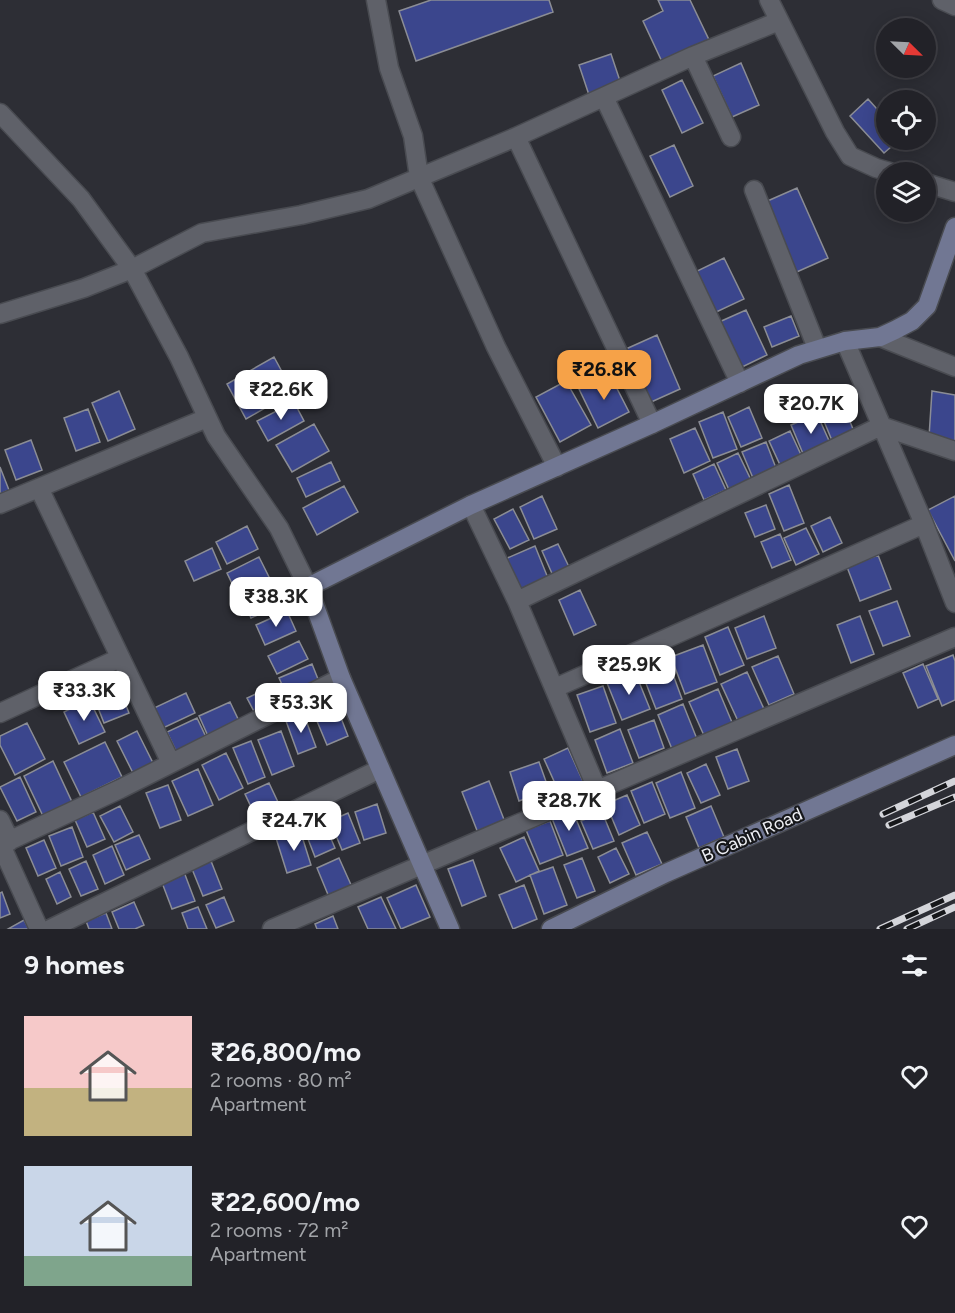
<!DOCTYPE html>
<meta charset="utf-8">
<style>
body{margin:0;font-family:Figtree,sans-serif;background:#2e2f34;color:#f1f3f6;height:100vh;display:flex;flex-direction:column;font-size:22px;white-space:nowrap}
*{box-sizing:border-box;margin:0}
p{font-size:20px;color:#a2a4a8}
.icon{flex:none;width:33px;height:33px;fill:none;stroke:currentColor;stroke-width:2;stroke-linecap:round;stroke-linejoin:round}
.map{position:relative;height:929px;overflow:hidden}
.side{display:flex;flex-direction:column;background:#222228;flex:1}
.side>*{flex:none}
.needle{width:39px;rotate:114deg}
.buttons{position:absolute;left:876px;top:18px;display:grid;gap:12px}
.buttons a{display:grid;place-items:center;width:60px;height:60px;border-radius:50%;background:#222228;box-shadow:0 3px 15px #0003,0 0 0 2px #3f3f45;font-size:30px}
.price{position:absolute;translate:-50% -51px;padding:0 14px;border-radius:12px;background:#fff;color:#222;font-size:20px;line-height:39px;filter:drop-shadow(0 2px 3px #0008)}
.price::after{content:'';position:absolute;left:50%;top:36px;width:18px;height:14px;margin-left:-9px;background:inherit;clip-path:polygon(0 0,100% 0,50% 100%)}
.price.selected{background:#f6a248;color:#111}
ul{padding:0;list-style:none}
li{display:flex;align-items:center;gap:18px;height:150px;padding:0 24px}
li span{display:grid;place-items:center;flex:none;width:168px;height:120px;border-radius:0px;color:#555}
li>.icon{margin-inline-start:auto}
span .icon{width:72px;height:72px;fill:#fffc;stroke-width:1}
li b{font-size:26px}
h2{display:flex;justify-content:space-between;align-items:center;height:72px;padding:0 24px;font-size:26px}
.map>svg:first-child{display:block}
.building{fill:#3b468d;stroke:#8b8d95;stroke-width:1.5}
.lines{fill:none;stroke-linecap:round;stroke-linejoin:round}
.street-casing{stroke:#494b51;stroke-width:21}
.secondary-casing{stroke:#494b51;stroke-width:21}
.street{stroke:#5f6169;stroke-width:18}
.secondary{stroke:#717793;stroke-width:18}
.rail-casing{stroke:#d4d5da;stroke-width:7}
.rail{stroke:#16171a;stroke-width:4.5;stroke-dasharray:14;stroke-linecap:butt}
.labels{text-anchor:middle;stroke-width:4.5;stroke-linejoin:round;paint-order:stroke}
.street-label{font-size:18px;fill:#eff0f5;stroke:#16171a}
</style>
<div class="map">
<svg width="955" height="929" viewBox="0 0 955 929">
<rect width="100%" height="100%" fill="#2d2e35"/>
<path class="building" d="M431,0H549L553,12L416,61L399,11Z
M658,0H690L711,44L664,66L643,21L663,11Z
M611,54L621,84L589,95L579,65Z
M741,63L759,105L732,117L713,76Z
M682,80L703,123L682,133L662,90Z
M868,99L886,119V140H899L884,153L850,116Z
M674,145L693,186L670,197L650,156Z
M797,188L828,258L790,275L763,203Z
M724,258L744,299L712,314L693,273Z
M746,310L767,355L738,369L717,323Z
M791,316L799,336L772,347L764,327Z
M657,335L680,389L649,403L626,349Z
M274,357L293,392L246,419L227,384Z
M609,373L629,412L598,428L579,389Z
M566,381L591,425L560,442L536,397Z
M119,391L135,429L108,441L92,403Z
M932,391L955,395V441L929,437Z
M294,402L304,421L268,441L257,421Z
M843,404L855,434L833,443L821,414Z
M749,407L762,438L741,447L728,417Z
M88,409L100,442L76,451L64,418Z
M723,412L737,449L713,458L699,422Z
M817,414L831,445L804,456L791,425Z
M314,424L329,451L292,472L276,445Z
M695,428L710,461L684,473L670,439Z
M790,431L802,457L781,467L769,441Z
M31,440L42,470L16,480L5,450Z
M766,442L776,468L753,478L742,452Z
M738,453L752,482L730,492L717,463Z
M331,462L340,481L306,497L297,478Z
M714,464L726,490L704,500L693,474Z
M0,467L9,490L0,494Z
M789,485L804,523L784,531L769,494Z
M344,486L358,512L317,535L303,508Z
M542,496L557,529L534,539L520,507Z
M955,496V561L928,510Z
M766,505L775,529L755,537L745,513Z
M513,509L529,540L510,549L494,519Z
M830,517L842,543L823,552L811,526Z
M247,526L258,549L227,564L216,542Z
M806,528L819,554L796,565L784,538Z
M780,534L791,560L772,568L761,542Z
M558,544L571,571L554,578L542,551Z
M535,546L550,583L520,596L505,559Z
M212,548L221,569L194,581L185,561Z
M878,555L891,589L860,601L847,567Z
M259,557L271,581L239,598L227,573Z
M274,586L282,604L251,618L243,600Z
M580,590L596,625L574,635L559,600Z
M897,601L910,636L883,646L869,611Z
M287,611L296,631L265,645L256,625Z
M764,616L776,648L747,659L735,628Z
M860,616L874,654L851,663L837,625Z
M728,627L744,665L720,675L705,637Z
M299,641L308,659L277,674L268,656Z
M703,645L717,682L685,694L671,657Z
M953,655L955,661V700L942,706L926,666Z
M778,656L794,694L769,705L752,667Z
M667,658L682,699L656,709L640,668Z
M312,664L320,684L288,698L279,678Z
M923,664L938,699L918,708L903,673Z
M635,672L650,709L622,720L607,683Z
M747,672L764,709L738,721L721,684Z
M277,684L286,703L257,717L247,698Z
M118,685L129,713L104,723L93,695Z
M603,686L616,723L590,732L577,695Z
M718,689L734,727L706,740L689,702Z
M186,693L195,713L163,728L154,708Z
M89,699L105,732L79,744L64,712Z
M230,702L239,721L208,736L199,716Z
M683,704L697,739L672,749L658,715Z
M336,705L348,736L327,745L314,714Z
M304,715L316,747L298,754L286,721Z
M197,718L206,737L176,751L167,732Z
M654,720L664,748L639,758L628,730Z
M27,723L45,759L15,775L0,745V736Z
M620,729L633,763L607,773L595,740Z
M137,731L153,763L133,773L117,741Z
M281,731L294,766L272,775L258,740Z
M251,741L265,777L248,784L233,748Z
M105,742L122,777L81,797L64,762Z
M568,748L587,790L563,801L544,759Z
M737,749L749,781L728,789L716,757Z
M226,753L243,788L219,800L202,765Z
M53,761L72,802L43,816L24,776Z
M539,762L549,790L519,801L510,772Z
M706,764L720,795L701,803L687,773Z
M198,769L213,805L188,816L172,781Z
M681,772L695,808L670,818L656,783Z
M20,777L36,812L17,821L0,787Z
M489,781L505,822L478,833L462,792Z
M652,782L665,814L644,823L631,791Z
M269,783L284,815L260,826L245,794Z
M168,785L181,820L160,828L146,793Z
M627,795L640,825L619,835L606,804Z
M377,804L386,833L364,840L355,812Z
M120,806L133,832L114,842L100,816Z
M711,806L724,837L699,848L686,817Z
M571,807L588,848L567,856L551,816Z
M93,812L105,839L87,847L75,820Z
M602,812L614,841L593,849L581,821Z
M348,813L360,843L342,850L330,821Z
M322,818L335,848L315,857L303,826Z
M550,821L563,855L540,864L526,830Z
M72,827L83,857L61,866L49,836Z
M300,830L311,865L287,873L276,838Z
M647,832L662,864L636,875L622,843Z
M139,835L150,859L126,870L115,845Z
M524,837L539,871L516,882L500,848Z
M44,840L56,868L38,876L26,848Z
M112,846L124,875L105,884L93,855Z
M616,848L629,874L610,883L598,857Z
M339,858L352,887L329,897L317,868Z
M582,858L595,891L577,898L564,865Z
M473,860L486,896L462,906L448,869Z
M86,861L98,889L81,896L69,869Z
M211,861L222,889L203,896L192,869Z
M553,867L567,905L544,914L530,875Z
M60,872L71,897L57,904L46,879Z
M184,872L195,901L172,909L161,880Z
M416,885L430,917L401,929L387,898Z
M524,885L537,919L513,929L499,895Z
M2,892L10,914L0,918V893Z
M224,897L234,921L216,928L206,905Z
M381,897L396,929H368L358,907Z
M134,902L144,925L135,929H119L112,912Z
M198,907L207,929H188L182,913Z
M106,913L112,929H89L86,921Z
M333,916L338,929H317L315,924Z
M24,920L29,929H8Z"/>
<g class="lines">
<defs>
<path id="street" d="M376,0L389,68L413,136L419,177L496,347L557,467
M769,0L835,132L850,156L876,168L890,172
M942,0L955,6
M693,56L731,137
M604,97L740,383
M0,113L81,199L132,269L179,357L216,436L279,528L308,587
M516,137L652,424
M926,183L955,192
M754,190L817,348
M0,314L84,288L132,269L202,233L301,215L368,199L516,137L693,56L779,21
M880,337L955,367
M845,341L924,524L955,603
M39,488L171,763
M0,504L207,418
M471,505L517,601L597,789
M517,601L881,426L955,451
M555,688L924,524
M0,713L120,658
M0,820L10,841
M0,845L120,789L341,678
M1,845L39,929
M50,929L380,769
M272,929L955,637"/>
<path id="secondary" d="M450,929L341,678L308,587L471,505L652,424L799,355L845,341L880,337L895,330L912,321L927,306L955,227
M551,929L666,873L955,745"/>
</defs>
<use href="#street" class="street-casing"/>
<use href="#secondary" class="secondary-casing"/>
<use href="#street" class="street"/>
<use href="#secondary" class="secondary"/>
<defs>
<path id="rail" d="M883,814L955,781
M889,825L955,797
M880,929L955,895
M907,929L955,907"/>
</defs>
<use href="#rail" class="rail-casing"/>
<use href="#rail" class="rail"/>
</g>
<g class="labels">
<g class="street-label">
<text transform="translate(752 835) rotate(-24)" y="6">B Cabin Road</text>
</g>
</g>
</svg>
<div class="buttons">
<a><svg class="needle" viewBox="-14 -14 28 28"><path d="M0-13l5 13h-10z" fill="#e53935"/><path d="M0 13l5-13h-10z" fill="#a2a4a8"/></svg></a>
<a><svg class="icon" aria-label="locate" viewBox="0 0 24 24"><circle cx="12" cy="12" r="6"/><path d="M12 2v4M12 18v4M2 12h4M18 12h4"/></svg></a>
<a><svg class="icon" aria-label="layers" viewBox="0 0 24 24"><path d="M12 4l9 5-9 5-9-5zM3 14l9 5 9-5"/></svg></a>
</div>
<b class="price selected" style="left:604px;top:401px">₹26.8K</b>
<b class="price" style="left:281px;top:421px">₹22.6K</b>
<b class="price" style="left:811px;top:435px">₹20.7K</b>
<b class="price" style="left:276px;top:628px">₹38.3K</b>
<b class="price" style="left:629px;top:696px">₹25.9K</b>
<b class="price" style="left:84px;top:722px">₹33.3K</b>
<b class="price" style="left:301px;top:734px">₹53.3K</b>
<b class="price" style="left:569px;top:832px">₹28.7K</b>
<b class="price" style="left:294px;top:852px">₹24.7K</b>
</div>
<section class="side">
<h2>9 homes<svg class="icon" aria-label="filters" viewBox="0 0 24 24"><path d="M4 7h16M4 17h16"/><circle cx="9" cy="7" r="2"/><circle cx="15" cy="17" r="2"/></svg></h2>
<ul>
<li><span style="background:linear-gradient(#f6c9c9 60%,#c2b280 0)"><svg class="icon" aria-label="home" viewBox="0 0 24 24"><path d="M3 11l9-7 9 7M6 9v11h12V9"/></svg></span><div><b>₹26,800/mo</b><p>2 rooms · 80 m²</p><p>Apartment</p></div><svg class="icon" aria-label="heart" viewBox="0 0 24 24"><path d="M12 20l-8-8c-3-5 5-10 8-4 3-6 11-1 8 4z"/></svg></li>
<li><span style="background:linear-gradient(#c9d6e8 75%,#7fa58c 0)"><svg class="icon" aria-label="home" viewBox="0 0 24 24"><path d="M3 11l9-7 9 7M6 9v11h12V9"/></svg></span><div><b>₹22,600/mo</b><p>2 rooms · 72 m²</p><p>Apartment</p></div><svg class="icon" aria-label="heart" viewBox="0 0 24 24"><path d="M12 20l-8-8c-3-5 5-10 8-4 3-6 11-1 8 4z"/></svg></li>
</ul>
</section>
